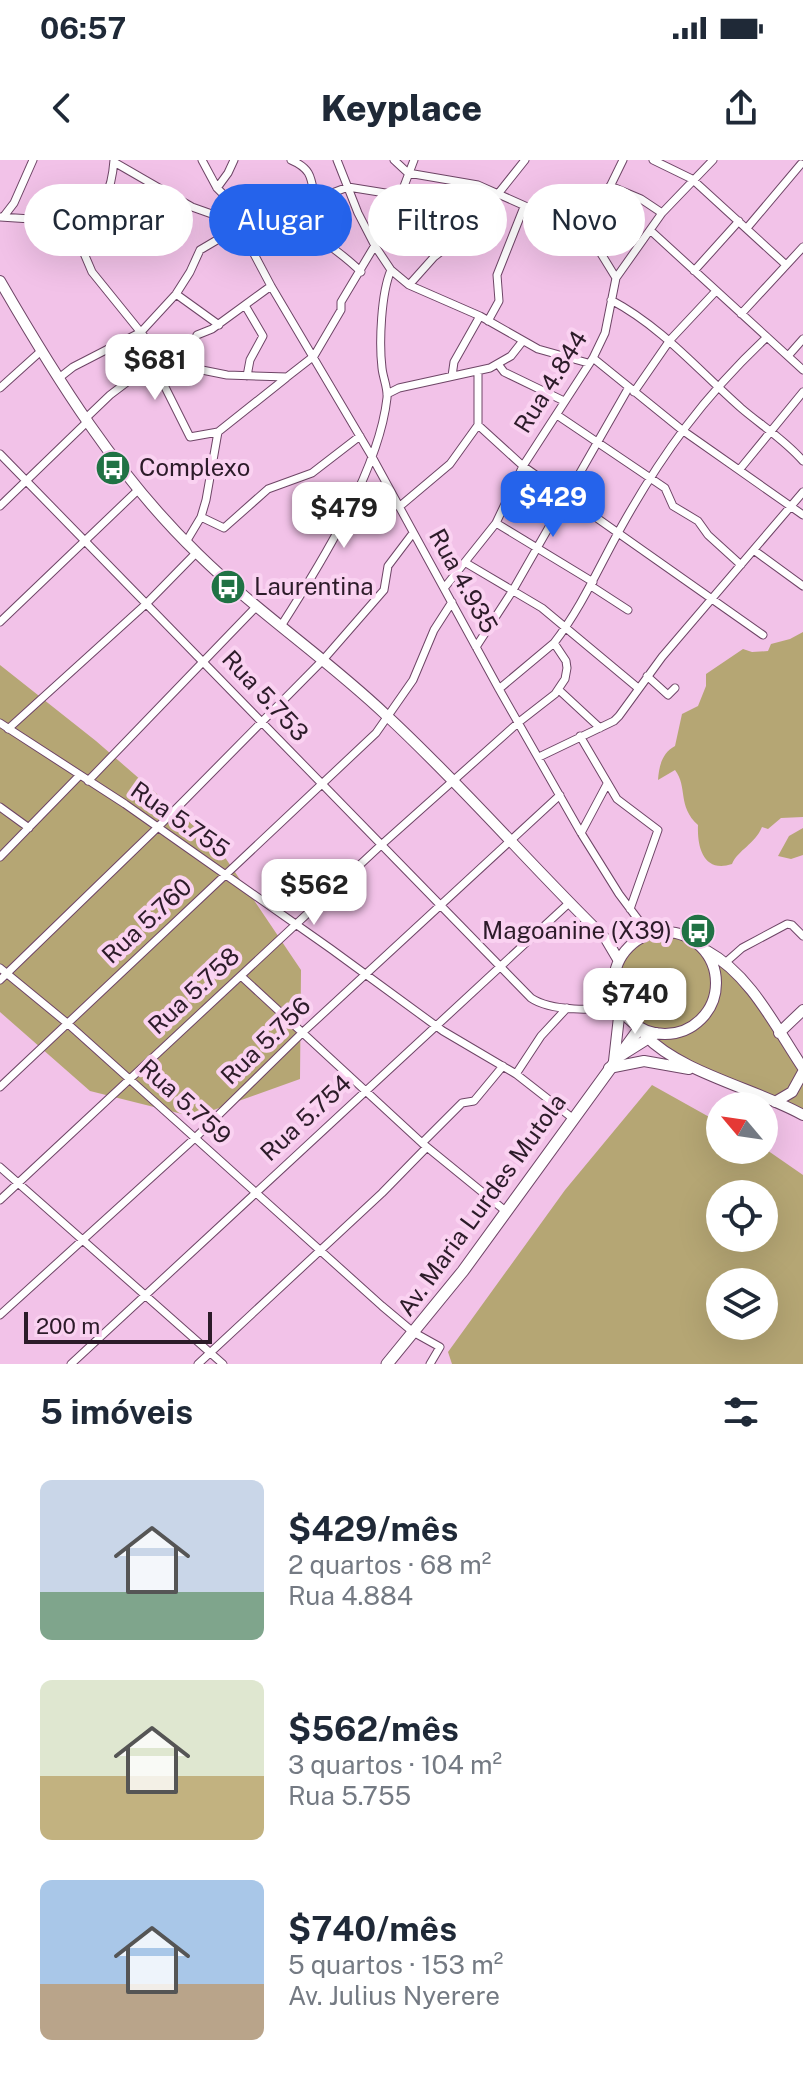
<!DOCTYPE html>
<html lang="pt">
<meta charset="utf-8">
<style>
body{margin:0;font-family:"Public Sans",sans-serif;background:#f6f6f7;color:#1f2937;height:100vh;display:flex;flex-direction:column;font-size:30px;white-space:nowrap}
*{box-sizing:border-box;margin:0}
p{font-size:26px;color:#747a83}
.icon{flex:none;width:44px;height:44px;fill:none;stroke:currentColor;stroke-width:2;stroke-linecap:round;stroke-linejoin:round}
.map{position:relative;height:1204px;overflow:hidden}
.details{display:flex;flex-direction:column;background:#fff;flex:1}
.details>*{flex:none}
.hud{position:absolute;left:24px;top:24px;width:756px;height:72px;display:flex;gap:16px}
.needle{width:52px;rotate:299deg}
.tools{position:absolute;left:706px;top:932px;display:grid;gap:16px}
.tools a{display:grid;place-items:center;width:72px;height:72px;border-radius:50%;background:#fff;box-shadow:0 8px 32px #0002;font-size:40px}
.scale{position:absolute;left:24px;bottom:20px;width:188px;box-sizing:border-box;padding-left:8px;border:4px solid #2c1b29;border-top:0;font-size:22px;line-height:28px;white-space:nowrap;color:#2c1b29;-webkit-text-stroke:6px #fad2f1;paint-order:stroke}
.price{position:absolute;translate:-50% -68px;padding:0 18px;border-radius:16px;background:#fff;color:#222;font-size:26px;line-height:52px;filter:drop-shadow(0 2px 4px #0008)}
.price::after{content:'';position:absolute;left:50%;top:48px;width:24px;height:18px;margin-left:-12px;background:inherit;clip-path:polygon(0 0,100% 0,50% 100%)}
.price.active{background:#2563eb;color:#fff}
ul{padding:0;list-style:none}
li{display:flex;align-items:center;gap:24px;height:200px;padding:0 40px}
li span{display:grid;place-items:center;flex:none;width:224px;height:160px;border-radius:12px;color:#555}
li>.icon{margin-inline-start:auto}
span .icon{width:96px;height:96px;fill:#fffc;stroke-width:1}
li b{font-size:34px}
h2{display:flex;justify-content:space-between;align-items:center;height:96px;padding:0 40px;font-size:34px}
.tag{padding:0 28px;border-radius:36px;background:#fff;box-shadow:0 8px 32px #0002;font-size:28px;line-height:72px}
.tag.active{background:#2563eb;color:#fff}
.status{display:flex;justify-content:space-between;align-items:center;height:56px;padding:0 40px;background:#fff;direction:ltr}
.status svg{height:22px;fill:currentColor}
header{display:flex;justify-content:space-between;align-items:center;height:104px;padding:0 40px;background:#fff;font-size:36px;font-weight:800}
.map>svg:first-child{display:block}
.green{fill:#b5a674;fill-rule:evenodd}
.lines{fill:none;stroke-linecap:round;stroke-linejoin:round}
.minor-casing{stroke:#6e4566;stroke-width:9}
.secondary-casing{stroke:#6e4566;stroke-width:12}
.primary-casing{stroke:#6e4566;stroke-width:13}
.minor{stroke:#fff;stroke-width:7}
.secondary{stroke:#fff;stroke-width:10}
.primary{stroke:#fff;stroke-width:11}
.labels{text-anchor:middle;stroke-width:8;stroke-linejoin:round;paint-order:stroke}
.street-label{font-size:24px;fill:#2c1b29;stroke:#fad2f1}
.poi-label{font-size:24px;fill:#2c1b29;stroke:#fad2f1;text-anchor:start}
</style>
<div class="status"><b>06:57</b><svg viewBox="0 0 49 12"><path d="M0 12V9h3v3zM5 12V6h3v6zM10 12V3h3v9zM15 12V0h3v12zM26 1h20v11H26zM47 4h2v5h-2z"/></svg></div>
<header><svg class="icon" aria-label="back" viewBox="0 0 24 24"><path d="M15 5l-7 7 7 7"/></svg>Keyplace<svg class="icon" aria-label="share" viewBox="0 0 24 24"><path d="M12 15V3M7 8l5-5 5 5M5 13v7h14v-7"/></svg></header>
<div class="map">
<svg width="803" height="1204" viewBox="0 0 803 1204">
<rect width="100%" height="100%" fill="#f2c2e8"/>
<path class="green" d="M803,472V657L781,658L768,669L762,667C755,684 738,690 732,704C704,713 697,688 698,665C677,646 688,627 675,610L658,620C659,606 662,593 675,586L682,554L698,546L706,526V514L743,489L752,492L768,491L771,484L790,479Z
M0,505L96,581L218,687L301,810L300,919L194,957L90,931L0,852Z
M803,668V695L791,699L778,696L789,676Z
M662,771L688,777L734,812L803,915V950C754,926 594,882 617,807C623,786 641,776 662,771Z
M652,925L720,963V990H764V988L803,1015V1204H452L448,1192L565,1030ZM720,1034H764V1078H720ZM720,1122H764V1166H720Z"/>
<g class="lines">
<defs>
<path id="minor" d="M202,0L217,28L226,37L236,60L271,126L371,295L499,529L581,673L619,734L649,774
M291,0C312,9 311,18 315,39
M337,0L358,53L375,86L391,110L409,125L480,156L538,189L588,203
M394,0L408,13L478,25L570,66L597,87L616,118
M653,0L692,19L785,104
M114,2L192,47L223,58L236,60L263,52L290,49L348,27L404,36L467,72
M610,26L641,39L662,53
M217,28L228,13L234,0
M102,45L131,41H161
M284,49C308,74 338,88 361,112
M4,56L14,43L33,0
M0,57L31,59L72,71C100,45 111,41 114,0
M747,68L801,4
M650,70L803,210
M72,71L77,77L92,112L151,185L158,198L164,225L190,277L218,272L286,218
M589,78L601,45L623,0
M82,88L113,75L142,58L156,54L165,32
M694,111L739,61
M409,125L434,97L470,69L525,0
M176,134L219,165
M611,140C662,167 698,210 741,248C762,266 785,280 803,301
M246,147L263,176L250,200L247,216
M741,154L803,87
M488,161L499,141L497,115L524,47
M788,196L803,179
M593,198L682,270L803,355
M498,204L504,212L564,241
M182,206L197,175L212,169L271,126
M478,212V265L523,306L763,475
M452,216L454,202L480,156
M59,218L73,207L141,172L176,134L190,112L200,90L239,67
M0,228L41,191
M634,232L670,180L716,131
M387,234L399,228L490,208L511,196L522,182
M557,255L665,328L673,346L698,361L708,375L741,405
M86,258L110,235L147,207L182,206L227,215L287,217L314,196L341,150V142L393,55L414,0
M0,294L531,838C550,851 597,852 619,844
M740,309L803,232
M0,346L88,261
M399,347L450,304L478,265
M201,357L224,368L268,329L312,313L360,276
M496,363L593,422
M186,382L201,357L206,340L218,272
M755,391L803,426
M466,403L542,448L638,528
M591,426L628,450
M445,427L496,363L523,306L593,198L605,173L616,118L662,53L713,0
M0,462L138,330
M281,466C320,405 379,310 387,238C388,228 383,218 382,208C379,183 381,133 391,110
M476,487L513,430L629,227
M647,516L668,535L675,528
M499,529L554,483C581,448 598,409 619,371C661,295 704,236 767,177
M559,530L600,568
M0,563L125,644L331,789L443,871L516,914L571,957
M8,569L146,444L196,393
M580,576L617,639L658,670L630,749
M539,597L614,561L619,556L662,497L803,332
M88,621L257,446
M0,647L29,668
M581,673L607,624
M0,697L80,615
M725,803L742,788L787,764L792,765L803,776
M0,808L67,863L382,1146L413,1172L440,1187L430,1204
M241,816L422,983L503,1049
M0,820L157,668L323,500L384,430L388,406L413,373
M516,914L541,876L567,848
M0,927L376,573L413,520L434,470L452,442
M422,983L462,943L474,941L503,906
M0,1007L223,1204
M0,1040L380,686L519,562L555,534L565,519L567,508L566,501L554,483
M0,1155L195,978L303,872L560,635
M71,1204L569,743
M198,1204L382,1033L427,987"/>
<path id="secondary" d="M0,121C56,218 117,316 198,394C257,452 326,498 386,555C463,626 531,706 606,779L619,801
M614 823a51 51 0 1 1 102 0a51 51 0 1 1-102 0Z
M707,791C751,815 776,868 803,908
M779,873L803,850
M645,875C681,913 757,929 803,955
M622,895L657,873
M614,901L620,848
M609,908L644,901L689,909
M775,942L792,932L803,912"/>
<path id="primary" d="M387,1204L463,1111L639,869"/>
</defs>
<use href="#minor" class="minor-casing"/>
<use href="#secondary" class="secondary-casing"/>
<use href="#primary" class="primary-casing"/>
<use href="#minor" class="minor"/>
<use href="#secondary" class="secondary"/>
<use href="#primary" class="primary"/>
</g>
<defs>
<symbol id="bus-disc" viewBox="-11 -11 22 22"><circle r="9.5" fill="#207244" stroke="#fad2f1"/><path d="M-5-6H5V4H4V6H2V4H-2V6H-4V4H-5ZM-3.5-4V0h7V-4ZM-3.5 1.2v1.5H-2V1.2ZM2 1.2v1.5H3.5V1.2Z" fill="#fff"/></symbol>
</defs>
<g fill-rule="evenodd">
<use href="#bus-disc" x="93" y="288" width="40" height="40"/>
<use href="#bus-disc" x="208" y="407" width="40" height="40"/>
<use href="#bus-disc" x="678" y="751" width="40" height="40"/>
</g>
<g class="labels">
<g class="street-label">
<text transform="translate(551 222) rotate(-58)" y="8">Rua 4.844</text>
<text transform="translate(463 421) rotate(61)" y="8">Rua 4.935</text>
<text transform="translate(265 536) rotate(47)" y="8">Rua 5.753</text>
<text transform="translate(180 660) rotate(35)" y="8">Rua 5.755</text>
<text transform="translate(147 761) rotate(-43)" y="8">Rua 5.760</text>
<text transform="translate(194 831) rotate(-43)" y="8">Rua 5.758</text>
<text transform="translate(266 881) rotate(-44)" y="8">Rua 5.756</text>
<text transform="translate(185 942) rotate(42)" y="8">Rua 5.759</text>
<text transform="translate(306 958) rotate(-43)" y="8">Rua 5.754</text>
<text transform="translate(482 1045) rotate(-54)" y="8">Av. Maria Lurdes Mutola</text>
</g>
<g class="poi-label">
<text x="139" y="316">Complexo</text>
<text x="254" y="435">Laurentina</text>
<text x="672" y="779" text-anchor="end">Magoanine (X39)</text>
</g>
</g>
</svg>
<div class="tools">
<a><svg class="needle" viewBox="-14 -14 28 28"><path d="M0-13l5 13h-10z" fill="#e53935"/><path d="M0 13l5-13h-10z" fill="#747a83"/></svg></a>
<a><svg class="icon" aria-label="locate" viewBox="0 0 24 24"><circle cx="12" cy="12" r="6"/><path d="M12 2v4M12 18v4M2 12h4M18 12h4"/></svg></a>
<a><svg class="icon" aria-label="layers" viewBox="0 0 24 24"><path d="M12 4l9 5-9 5-9-5zM3 14l9 5 9-5"/></svg></a>
</div>
<div class="scale">200 m</div>
<b class="price" style="left:155px;top:242px">$681</b>
<b class="price active" style="left:553px;top:379px">$429</b>
<b class="price" style="left:344px;top:390px">$479</b>
<b class="price" style="left:314px;top:767px">$562</b>
<b class="price" style="left:635px;top:876px">$740</b>
<div class="hud">
<a class="tag">Comprar</a>
<a class="tag active">Alugar</a>
<a class="tag">Filtros</a>
<a class="tag">Novo</a>
</div>
</div>
<section class="details">
<h2>5 imóveis<svg class="icon" aria-label="filters" viewBox="0 0 24 24"><path d="M4 7h16M4 17h16"/><circle cx="9" cy="7" r="2"/><circle cx="15" cy="17" r="2"/></svg></h2>
<ul>
<li><span style="background:linear-gradient(#c9d6e8 70%,#7fa58c 0)"><svg class="icon" aria-label="home" viewBox="0 0 24 24"><path d="M3 11l9-7 9 7M6 9v11h12V9"/></svg></span><div><b>$429/mês</b><p>2 quartos · 68 m²</p><p>Rua 4.884</p></div></li>
<li><span style="background:linear-gradient(#dfe7d0 60%,#c2b280 0)"><svg class="icon" aria-label="home" viewBox="0 0 24 24"><path d="M3 11l9-7 9 7M6 9v11h12V9"/></svg></span><div><b>$562/mês</b><p>3 quartos · 104 m²</p><p>Rua 5.755</p></div></li>
<li><span style="background:linear-gradient(#a9c7e8 65%,#b9a48a 0)"><svg class="icon" aria-label="home" viewBox="0 0 24 24"><path d="M3 11l9-7 9 7M6 9v11h12V9"/></svg></span><div><b>$740/mês</b><p>5 quartos · 153 m²</p><p>Av. Julius Nyerere</p></div></li>
</ul>
</section>
